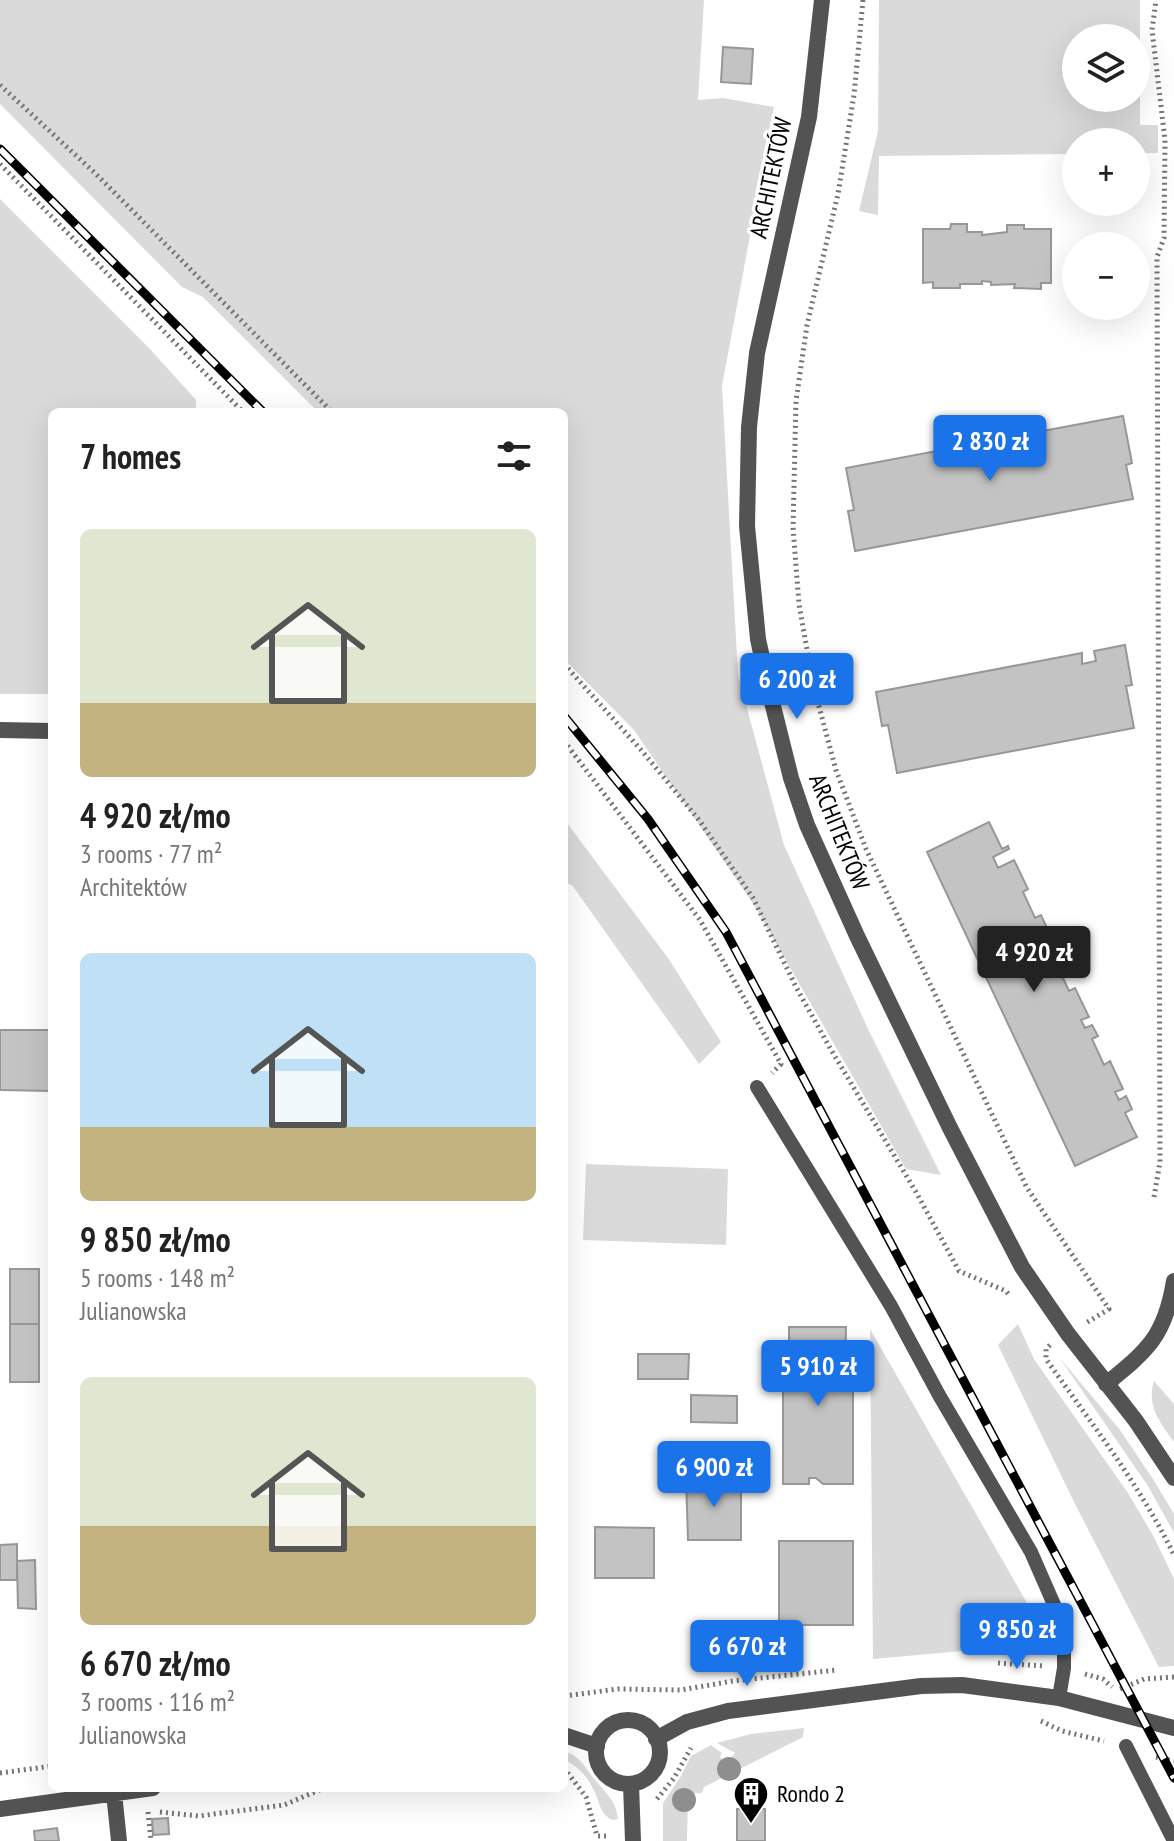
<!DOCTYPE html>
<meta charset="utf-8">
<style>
body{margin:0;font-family:"PT Sans Narrow",sans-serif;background:#f2f2f2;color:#222;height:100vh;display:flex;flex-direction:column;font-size:30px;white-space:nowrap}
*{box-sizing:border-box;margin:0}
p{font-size:26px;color:#767676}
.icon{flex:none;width:44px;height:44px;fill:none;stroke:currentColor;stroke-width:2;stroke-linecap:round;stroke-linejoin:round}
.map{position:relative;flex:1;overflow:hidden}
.sheet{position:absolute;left:48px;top:408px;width:520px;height:1384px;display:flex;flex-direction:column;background:#fff;border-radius:12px;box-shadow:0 8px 32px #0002}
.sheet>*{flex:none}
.tools{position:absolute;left:1062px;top:24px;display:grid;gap:16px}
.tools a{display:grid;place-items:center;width:88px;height:88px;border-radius:50%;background:#fff;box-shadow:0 8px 32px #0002;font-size:40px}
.price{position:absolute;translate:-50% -68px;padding:0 18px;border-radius:8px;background:#1a73e8;color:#fff;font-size:26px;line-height:52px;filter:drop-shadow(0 2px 4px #0008)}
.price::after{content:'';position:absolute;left:50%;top:48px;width:24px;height:18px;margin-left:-12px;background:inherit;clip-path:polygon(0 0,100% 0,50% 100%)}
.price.current{background:#222;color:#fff}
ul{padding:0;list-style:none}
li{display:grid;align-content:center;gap:16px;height:424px;padding:0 32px}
li span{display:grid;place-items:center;height:248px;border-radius:12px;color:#555}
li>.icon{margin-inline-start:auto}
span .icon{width:144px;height:144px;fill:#fffc;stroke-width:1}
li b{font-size:34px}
h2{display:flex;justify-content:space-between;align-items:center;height:96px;padding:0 32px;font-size:34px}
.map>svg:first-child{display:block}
.green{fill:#dadada;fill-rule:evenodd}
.building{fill:#c3c3c3;stroke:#979797;stroke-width:2}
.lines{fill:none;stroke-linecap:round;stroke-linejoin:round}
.path{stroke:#757575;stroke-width:5;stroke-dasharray:2 4;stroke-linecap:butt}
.service{stroke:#535353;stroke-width:14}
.minor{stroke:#535353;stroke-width:16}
.tertiary{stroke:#535353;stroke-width:16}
.rail-casing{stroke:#000;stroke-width:9}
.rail{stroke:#fff;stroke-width:6;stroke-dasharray:18;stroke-linecap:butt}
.tree{fill:#8e8e8e}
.labels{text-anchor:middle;stroke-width:7;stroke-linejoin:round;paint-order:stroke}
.street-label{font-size:24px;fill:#000;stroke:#fff}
.poi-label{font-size:24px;fill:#000;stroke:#fff;text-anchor:start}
</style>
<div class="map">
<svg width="1174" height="1841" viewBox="0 0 1174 1841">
<rect width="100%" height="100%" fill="#fff"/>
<path class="green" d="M0,0H704L698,100L723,98L774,107L722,386L738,675L784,845L869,1031L941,1175L906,1169L754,905L634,730L564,659V412H318L203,297L182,287L0,104Z
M879,0H1140V125H1158V153H1136V142H1076V154L879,156L878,215L859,211L878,131ZM1076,38H1136V98H1076Z
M0,199L150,349L196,400V412H52V694H0Z
M564,819L668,958L721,1042L699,1064L572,885L564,883Z
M586,1164L728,1169L726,1245L583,1240Z
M1018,1324L1034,1359L1128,1493L1154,1537L1174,1579V1666L1159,1667L1075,1504L998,1345Z
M870,1329L1050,1643L873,1659Z
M1059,1357L1120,1430L1153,1479L1174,1514V1533L1148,1486Z
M1154,1381L1174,1404V1442C1160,1422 1146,1406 1154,1381Z
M804,1728L803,1737L704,1787L702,1793H688L687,1841H663V1803L681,1776L691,1756L711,1745L722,1753L720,1757L727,1762L735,1753L717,1743L751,1734Z
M564,1751C581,1756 585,1768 596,1781C607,1794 616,1801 618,1819L612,1820C598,1812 600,1800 592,1787C586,1774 576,1766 564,1759Z"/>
<path class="building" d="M723,47L753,49L751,84L721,82Z
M951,224H967V232H982V235L1007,232V225H1024V229H1051V283H1041V289L1014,288L1015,284L991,285V282L982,281V284H960V288H933V282L923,283V229H950Z
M1123,416L1132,463L1126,465L1133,499L855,551L848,511L854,510L846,468Z
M1125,645L1132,685L1126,686L1134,728L897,773L888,725L882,726L876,692L1082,653V664L1096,661L1094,651Z
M989,822L1002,849L1008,846L1009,849L993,857L998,868L1014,860L1028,889L1023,892L1035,918L1041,915L1055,945L1047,948L1051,955L1058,952L1063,963L1057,965L1069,991L1075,988L1089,1017L1081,1020L1085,1028L1092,1025L1098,1036L1092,1039L1104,1065L1110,1061L1123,1089L1115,1092L1119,1100L1126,1096L1132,1109L1125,1113L1137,1137L1075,1166L927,852Z
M0,1030H52L51,1091L0,1090Z
M10,1269H39V1324H10Z
M10,1324H39V1382H10Z
M789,1327H846L845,1373H853V1484H823L816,1478H809V1484H783V1373L789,1374Z
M638,1354H689L688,1379H638Z
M691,1395L737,1396V1423L691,1422Z
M686,1477L741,1478V1540H688Z
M595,1527L654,1528V1578H595Z
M779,1541H853V1625H779Z
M17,1544V1580H0V1545Z
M35,1560L36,1609L18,1608L17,1561Z
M737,1809H765V1841H737Z
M168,1818L169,1834L153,1835L152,1819Z
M57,1828L59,1841H35L34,1831Z"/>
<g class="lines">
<path class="path" d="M863,0L854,95L838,194L807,325L796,401L793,527L799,604L813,684L836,770L866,849L1027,1188L1109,1309L1086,1323
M0,85L96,174L332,412
M0,164L243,412
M564,664L642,751L699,820L753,898L796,987L830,1048L916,1192L959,1271L1006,1291L1009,1295
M564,741L700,920L781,1064L772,1073
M1154,1197L1160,1162L1157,257L1164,238L1165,140L1152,30L1156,0
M1050,1345L1046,1349V1359C1091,1423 1140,1485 1174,1555
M998,1663L1044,1666
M1085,1674L1103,1679L1112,1687
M1120,1689L1144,1679L1174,1677
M564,1696L618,1689L681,1690L733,1681L837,1670
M1041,1721L1062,1731L1104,1741
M1156,1757L1174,1761
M564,1768L586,1797L597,1836H610
M0,1773L52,1766
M657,1799L674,1778L691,1748
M148,1812L151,1841
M160,1812L199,1816L284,1805L324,1788"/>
<path class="service" d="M757,1087L891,1306L939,1395L1031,1552L1059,1616L1064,1637V1668L1059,1698
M1126,1746L1174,1841"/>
<path class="minor" d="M822,0L809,117L757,353L749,427L747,526L758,639L768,686L791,778L807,825L857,936L950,1128L1022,1267L1068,1334L1136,1421L1174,1478
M0,730L52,731
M1106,1384C1148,1350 1165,1336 1174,1281
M564,1735L597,1746
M656,1739L687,1722L728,1711L921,1686L962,1685L1059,1698L1174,1728
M114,1793L119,1841
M0,1809L153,1788"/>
<path class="tertiary" d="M596 1752a32 32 0 1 1 64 0a32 32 0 1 1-64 0Z
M631,1784L633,1841"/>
<defs>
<path id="rail" d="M0,149L263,412
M564,716L648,819L726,932L1174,1778"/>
</defs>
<use href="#rail" class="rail-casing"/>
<use href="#rail" class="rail"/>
</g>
<g class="tree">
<circle cx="729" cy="1769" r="12"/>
<circle cx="684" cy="1800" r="12"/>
</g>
<defs>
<symbol id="building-pin" viewBox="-11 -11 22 30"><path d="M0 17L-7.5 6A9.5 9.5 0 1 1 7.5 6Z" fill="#000" stroke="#fff"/><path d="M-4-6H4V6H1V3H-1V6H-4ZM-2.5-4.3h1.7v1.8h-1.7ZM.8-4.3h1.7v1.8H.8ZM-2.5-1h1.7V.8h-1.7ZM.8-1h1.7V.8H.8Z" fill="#fff"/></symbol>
</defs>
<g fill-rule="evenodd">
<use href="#building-pin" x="731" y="1774" width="40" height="54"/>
</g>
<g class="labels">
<g class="street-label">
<text transform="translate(771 178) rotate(-78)" y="8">ARCHITEKTÓW</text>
<text transform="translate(839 832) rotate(68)" y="8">ARCHITEKTÓW</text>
</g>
<g class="poi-label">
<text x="777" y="1802">Rondo 2</text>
</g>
</g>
</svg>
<div class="tools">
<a><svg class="icon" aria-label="layers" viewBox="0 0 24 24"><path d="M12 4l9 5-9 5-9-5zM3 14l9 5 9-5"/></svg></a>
<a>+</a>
<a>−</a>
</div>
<b class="price" style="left:990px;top:483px">2 830 zł</b>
<b class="price" style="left:797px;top:721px">6 200 zł</b>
<b class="price current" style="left:1034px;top:994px">4 920 zł</b>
<b class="price" style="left:818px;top:1408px">5 910 zł</b>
<b class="price" style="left:714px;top:1509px">6 900 zł</b>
<b class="price" style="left:1017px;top:1671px">9 850 zł</b>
<b class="price" style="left:747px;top:1688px">6 670 zł</b>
<section class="sheet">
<h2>7 homes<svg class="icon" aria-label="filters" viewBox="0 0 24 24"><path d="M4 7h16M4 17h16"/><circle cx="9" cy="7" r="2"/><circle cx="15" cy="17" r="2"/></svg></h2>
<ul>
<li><span style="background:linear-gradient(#dfe7d0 70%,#c2b280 0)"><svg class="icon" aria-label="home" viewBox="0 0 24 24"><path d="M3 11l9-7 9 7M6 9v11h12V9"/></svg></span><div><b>4 920 zł/mo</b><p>3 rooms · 77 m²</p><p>Architektów</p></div></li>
<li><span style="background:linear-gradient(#bfe0f5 70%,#c2b280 0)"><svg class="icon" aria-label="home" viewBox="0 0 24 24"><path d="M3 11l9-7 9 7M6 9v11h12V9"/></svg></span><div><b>9 850 zł/mo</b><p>5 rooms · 148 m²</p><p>Julianowska</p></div></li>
<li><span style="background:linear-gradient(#dfe7d0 60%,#c2b280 0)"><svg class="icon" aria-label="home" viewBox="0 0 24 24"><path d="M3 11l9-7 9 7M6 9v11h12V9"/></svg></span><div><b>6 670 zł/mo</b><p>3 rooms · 116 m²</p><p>Julianowska</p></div></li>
</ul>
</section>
</div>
